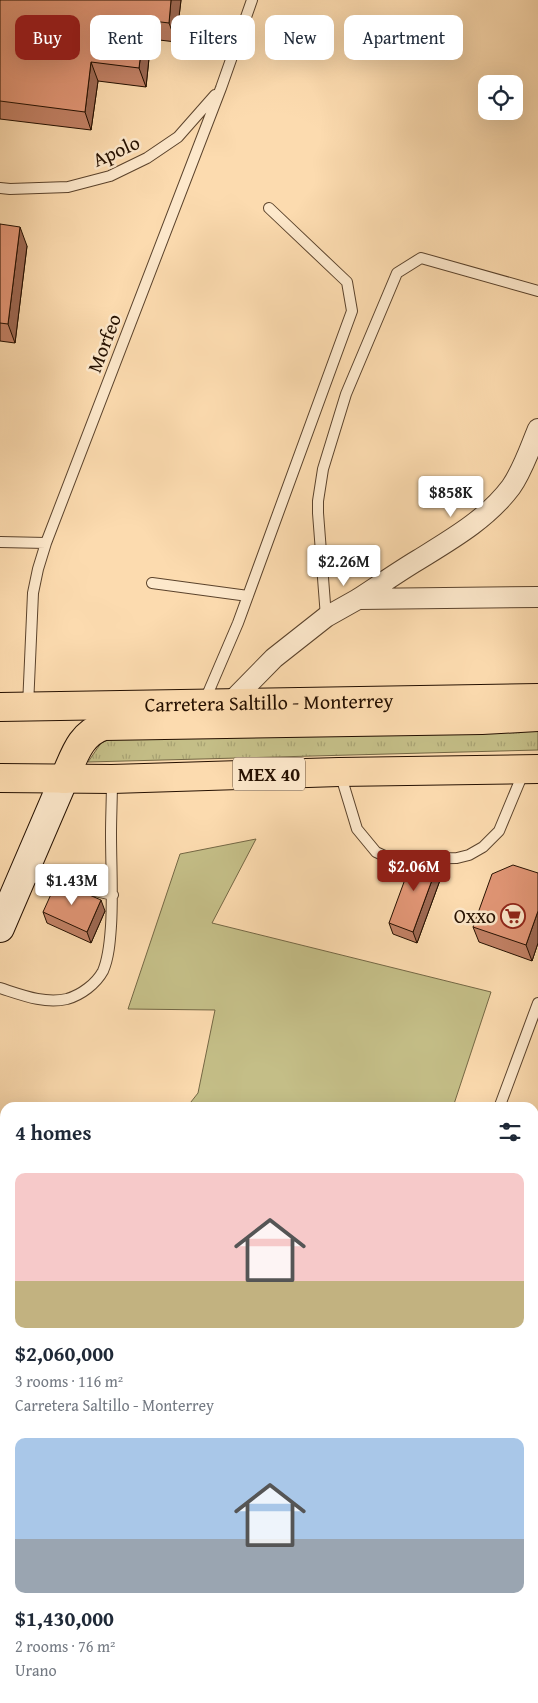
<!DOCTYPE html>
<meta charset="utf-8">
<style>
body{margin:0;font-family:"Gentium Book Plus",serif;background:#f6f6f7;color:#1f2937;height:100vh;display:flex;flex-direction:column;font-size:19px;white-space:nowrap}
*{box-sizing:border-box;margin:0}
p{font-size:16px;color:#747a83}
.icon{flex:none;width:28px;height:28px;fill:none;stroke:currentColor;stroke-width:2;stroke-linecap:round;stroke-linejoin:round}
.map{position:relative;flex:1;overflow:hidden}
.sheet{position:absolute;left:0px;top:1102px;width:539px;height:601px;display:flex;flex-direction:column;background:#fff;border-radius:15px 15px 0 0;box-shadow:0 5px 20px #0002}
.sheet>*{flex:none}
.top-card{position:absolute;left:15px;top:15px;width:509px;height:45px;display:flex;gap:10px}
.buttons{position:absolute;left:478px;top:75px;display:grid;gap:10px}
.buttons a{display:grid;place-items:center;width:45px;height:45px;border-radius:10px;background:#fff;box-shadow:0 5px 20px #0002;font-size:25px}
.price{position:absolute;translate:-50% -42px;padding:0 11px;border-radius:5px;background:#fff;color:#222;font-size:16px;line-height:32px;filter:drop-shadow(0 1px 2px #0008)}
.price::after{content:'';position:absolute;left:50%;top:30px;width:15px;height:11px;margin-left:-8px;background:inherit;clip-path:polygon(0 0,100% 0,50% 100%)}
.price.active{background:#8f2418;color:#fff}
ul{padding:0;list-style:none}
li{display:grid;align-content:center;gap:10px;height:265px;padding:0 15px}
li span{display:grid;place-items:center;height:155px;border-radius:10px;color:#555}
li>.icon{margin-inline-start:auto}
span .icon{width:90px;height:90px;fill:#fffc;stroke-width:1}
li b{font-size:21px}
h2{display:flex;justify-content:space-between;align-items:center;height:60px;padding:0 15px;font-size:21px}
.tag{padding:0 18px;border-radius:10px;background:#fff;box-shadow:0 5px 20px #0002;font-size:18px;line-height:45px}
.tag.active{background:#8f2418;color:#fff}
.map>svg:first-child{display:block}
.grass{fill:#c4be87;stroke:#746744}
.park{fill:url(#park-tufts);stroke:#746744}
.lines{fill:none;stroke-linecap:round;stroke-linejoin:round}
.lane-casing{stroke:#5b432c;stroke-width:12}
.street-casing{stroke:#5b432c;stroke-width:22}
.secondary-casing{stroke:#251000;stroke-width:30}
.primary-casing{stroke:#251000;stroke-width:30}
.lane{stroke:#fde8cb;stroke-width:10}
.street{stroke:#fde8cb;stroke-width:20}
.secondary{stroke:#fde8cb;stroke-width:28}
.primary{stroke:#fcdbaf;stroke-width:28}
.wall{fill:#c28165;stroke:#251000}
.shaded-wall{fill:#9e6953;stroke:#251000}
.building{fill:#e29676;stroke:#251000}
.labels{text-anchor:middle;stroke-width:5;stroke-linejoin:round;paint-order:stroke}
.shield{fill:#fde8cb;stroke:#66513d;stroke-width:1}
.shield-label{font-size:19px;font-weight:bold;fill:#251000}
.street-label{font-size:20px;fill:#251000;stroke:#fde8cb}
.poi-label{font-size:20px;fill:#251000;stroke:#fde8cb;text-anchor:end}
</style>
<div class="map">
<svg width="538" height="1703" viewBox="0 0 538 1703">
<defs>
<pattern id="park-tufts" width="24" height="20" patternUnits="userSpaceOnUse" patternTransform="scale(1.25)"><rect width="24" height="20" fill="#c4be87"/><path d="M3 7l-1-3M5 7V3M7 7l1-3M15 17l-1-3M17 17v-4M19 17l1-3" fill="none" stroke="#a8a273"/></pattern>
</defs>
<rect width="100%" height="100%" fill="#fcdbaf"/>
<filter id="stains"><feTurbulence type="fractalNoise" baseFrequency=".004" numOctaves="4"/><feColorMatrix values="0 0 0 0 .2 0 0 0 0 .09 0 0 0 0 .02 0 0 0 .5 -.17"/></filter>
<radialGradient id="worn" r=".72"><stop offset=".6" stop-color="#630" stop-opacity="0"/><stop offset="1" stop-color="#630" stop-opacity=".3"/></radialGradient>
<path class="grass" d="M256,839L212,923L491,992L453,1107H187L198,1093L215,1010L128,1009L180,854Z
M0,1201H5V1283L0,1282Z
M534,1371L538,1372V1530L534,1529Z
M5,1537V1673L0,1671V1552Z
M66,1699H258L257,1703H76Z"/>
<path class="park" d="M538,724V750L88,762L101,743L110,739Z"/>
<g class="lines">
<defs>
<path id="lane" d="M0,188L10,189L68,187L110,176L147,158L178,137L215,95
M0,542L46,543
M152,583L248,596
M326,617L318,513V501L323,469L346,394L397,273L421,258L538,291
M205,700L238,623L352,311L347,282L269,208
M28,706L33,593L38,569L46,543L221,88L252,0
M340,773L357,829L376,852L391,859L457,858L469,855L483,847L499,831L524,771
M24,875L113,895
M0,988C22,995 44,1004 67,999C81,995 96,984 103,971C109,957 110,940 111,926C113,895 111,865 111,834C111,816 112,798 112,780
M499,1108L538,1003
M534,1219H538
M0,1312L5,1313
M0,1404L5,1393
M278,1703L279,1699"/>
<path id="street" d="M358,599C378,586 398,572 418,560C452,539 487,519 511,487C523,470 530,448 538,429
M225,708L274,658L326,617L358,599L538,597"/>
<path id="secondary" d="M0,928L64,779"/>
<g id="primary">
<path id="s1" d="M0,707L538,698"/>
<path d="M0,778L112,779L339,772L538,769"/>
<path d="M64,779C74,758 79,734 104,726L482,720L538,717"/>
</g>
</defs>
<use href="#lane" class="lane-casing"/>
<use href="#street" class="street-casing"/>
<use href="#secondary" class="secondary-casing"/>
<use href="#primary" class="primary-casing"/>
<use href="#lane" class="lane"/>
<use href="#street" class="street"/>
<use href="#secondary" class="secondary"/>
<use href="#primary" class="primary"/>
</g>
<path class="wall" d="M0,0H181L176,42L151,39L146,87L98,81L91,130L0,119Z
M0,224L27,246L15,343L0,341Z
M439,861L443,872L417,943L393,934L389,923Z
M538,873V943L532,961L479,942L473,927Z
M105,911L91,943L47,923L43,912Z"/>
<path class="shaded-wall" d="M171,0H181L176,42L169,23Z
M145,20L151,39L146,87L139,68Z
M91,62L98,81L91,130L85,112Z
M20,227L27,246L15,343L8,324Z
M439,861L443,872L417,943L413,932Z
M101,900L105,911L91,943L87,932Z
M538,911V943L532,961L526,945Z"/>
<path class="building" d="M0,0H171L169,23L145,20L139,68L91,62L85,112L0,101Z
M0,224L20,227L8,324L0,323Z
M415,852L439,861L413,932L389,923Z
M513,865L538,873V911L526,945L473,927L492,874Z
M57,881L101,900L87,932L43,912Z"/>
<defs>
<symbol id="supermarket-ring" viewBox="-11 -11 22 22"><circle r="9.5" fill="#fde8cb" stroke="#8f2418" stroke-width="1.5"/><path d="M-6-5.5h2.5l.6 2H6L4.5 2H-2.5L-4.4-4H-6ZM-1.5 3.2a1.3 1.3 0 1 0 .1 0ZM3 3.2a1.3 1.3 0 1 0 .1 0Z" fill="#8f2418"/></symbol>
</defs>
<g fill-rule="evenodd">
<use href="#supermarket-ring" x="499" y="902" width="28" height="28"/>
</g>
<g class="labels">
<rect class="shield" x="233" y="757.5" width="72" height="33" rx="4"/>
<g class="shield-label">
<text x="269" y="781">MEX 40</text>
</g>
<g class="street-label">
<text transform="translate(116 151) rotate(-24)" y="7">Apolo</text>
<text transform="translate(104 343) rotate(-69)" y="7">Morfeo</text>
<text dy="7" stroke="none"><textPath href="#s1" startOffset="269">Carretera Saltillo - Monterrey</textPath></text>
</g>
<g class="poi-label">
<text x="496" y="923">Oxxo</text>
</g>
</g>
<rect width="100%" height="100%" filter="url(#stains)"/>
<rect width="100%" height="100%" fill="url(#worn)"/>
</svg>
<div class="buttons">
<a><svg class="icon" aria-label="locate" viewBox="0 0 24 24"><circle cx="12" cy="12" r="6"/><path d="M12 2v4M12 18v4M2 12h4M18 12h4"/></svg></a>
</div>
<b class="price" style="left:451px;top:518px">$858K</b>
<b class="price" style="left:344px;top:587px">$2.26M</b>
<b class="price active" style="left:414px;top:892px">$2.06M</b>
<b class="price" style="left:72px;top:906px">$1.43M</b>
<div class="top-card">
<a class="tag active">Buy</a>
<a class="tag">Rent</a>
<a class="tag">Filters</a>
<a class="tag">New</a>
<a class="tag">Apartment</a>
</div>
<section class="sheet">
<h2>4 homes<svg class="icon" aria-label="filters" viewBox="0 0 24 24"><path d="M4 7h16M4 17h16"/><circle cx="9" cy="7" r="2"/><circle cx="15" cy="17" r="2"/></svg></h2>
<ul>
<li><span style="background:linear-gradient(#f6c9c9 70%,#c2b280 0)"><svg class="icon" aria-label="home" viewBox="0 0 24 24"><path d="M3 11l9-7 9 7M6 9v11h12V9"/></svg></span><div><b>$2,060,000</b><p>3 rooms · 116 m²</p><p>Carretera Saltillo - Monterrey</p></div></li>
<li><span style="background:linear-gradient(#a9c7e8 65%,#9aa5b1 0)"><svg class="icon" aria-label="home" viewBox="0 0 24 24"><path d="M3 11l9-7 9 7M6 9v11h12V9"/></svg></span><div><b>$1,430,000</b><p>2 rooms · 76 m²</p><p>Urano</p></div></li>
</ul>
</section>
</div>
